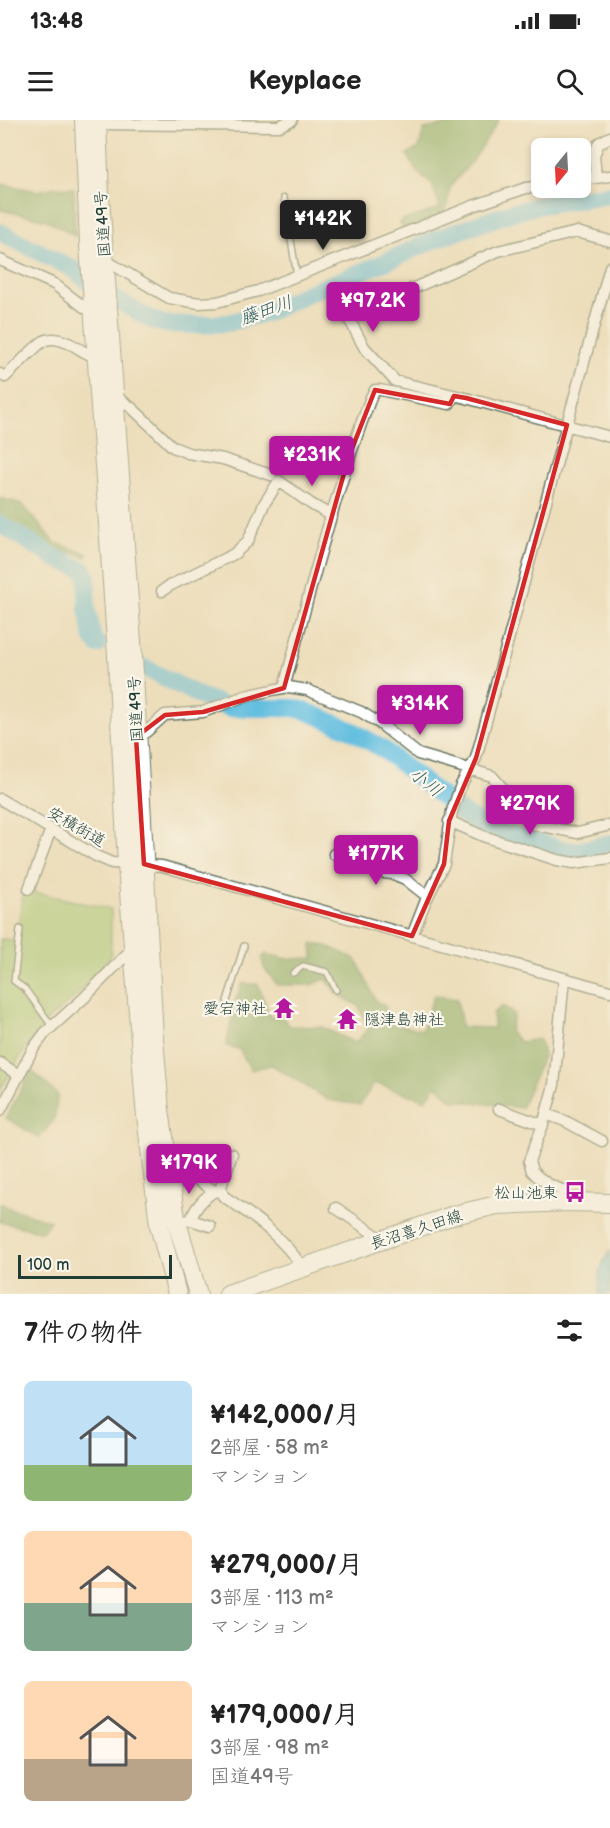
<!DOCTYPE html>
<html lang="ja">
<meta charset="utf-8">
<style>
body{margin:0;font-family:"Balsamiq Sans","Klee One",sans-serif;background:#f2f2f2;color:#222;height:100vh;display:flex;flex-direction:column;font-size:22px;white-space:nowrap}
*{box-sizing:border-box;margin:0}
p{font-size:20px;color:#767676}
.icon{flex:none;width:33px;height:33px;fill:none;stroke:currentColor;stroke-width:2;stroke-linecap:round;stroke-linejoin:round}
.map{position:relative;height:1174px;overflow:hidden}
.sheet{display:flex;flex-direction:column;background:#fff;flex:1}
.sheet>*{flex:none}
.needle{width:39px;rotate:198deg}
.fabs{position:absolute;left:531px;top:18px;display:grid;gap:12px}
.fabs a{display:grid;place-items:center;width:60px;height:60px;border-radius:9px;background:#fff;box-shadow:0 3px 9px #0003;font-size:30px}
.scale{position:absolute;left:18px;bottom:15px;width:154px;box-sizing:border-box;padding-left:6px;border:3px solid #1f3d34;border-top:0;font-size:16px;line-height:21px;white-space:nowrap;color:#1f3d34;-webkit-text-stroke:4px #fbf7ec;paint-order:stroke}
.price{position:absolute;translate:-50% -51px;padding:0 14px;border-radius:6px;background:#b5179e;color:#fff;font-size:20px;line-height:39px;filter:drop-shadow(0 2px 3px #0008)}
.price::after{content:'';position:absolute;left:50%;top:36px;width:18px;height:14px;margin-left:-9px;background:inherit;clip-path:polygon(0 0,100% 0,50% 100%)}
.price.active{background:#222;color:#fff}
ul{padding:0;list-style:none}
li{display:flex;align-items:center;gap:18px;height:150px;padding:0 24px}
li span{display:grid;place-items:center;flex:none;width:168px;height:120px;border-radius:9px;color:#555}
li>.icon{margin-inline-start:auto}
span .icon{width:72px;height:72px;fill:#fffc;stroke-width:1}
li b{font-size:26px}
h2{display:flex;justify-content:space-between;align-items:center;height:72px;padding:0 24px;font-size:26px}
.status{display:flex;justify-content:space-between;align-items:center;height:42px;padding:0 30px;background:#fff;direction:ltr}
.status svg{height:16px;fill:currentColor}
header{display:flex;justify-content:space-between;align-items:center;height:78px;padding:0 24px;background:#fff;font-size:27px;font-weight:700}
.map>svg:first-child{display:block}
.green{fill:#a1c873;stroke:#608254;stroke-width:1.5}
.forest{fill:#80ac65;stroke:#50744c;stroke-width:1.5}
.water{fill:#61bddf;stroke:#407d8a;stroke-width:1.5}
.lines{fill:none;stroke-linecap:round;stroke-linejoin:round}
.river{stroke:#61bddf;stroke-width:18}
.service-casing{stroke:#677563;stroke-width:8}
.minor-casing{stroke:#677563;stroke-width:13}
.primary-casing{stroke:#677563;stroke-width:20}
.trunk-casing{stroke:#677563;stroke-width:20}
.service{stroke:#fff;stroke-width:5}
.minor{stroke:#fff;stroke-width:10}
.primary{stroke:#fff;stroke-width:18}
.trunk{stroke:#fff;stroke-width:18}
.marked{fill:none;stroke:#d62828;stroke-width:4.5;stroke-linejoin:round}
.labels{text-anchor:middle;stroke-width:4.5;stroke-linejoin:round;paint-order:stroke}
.street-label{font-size:16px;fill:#1f3d34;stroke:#fbf7ec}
.poi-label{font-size:16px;fill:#1f3d34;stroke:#fbf7ec;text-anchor:end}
.water-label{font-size:18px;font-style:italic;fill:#305d5f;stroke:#fbf7ec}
</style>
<div class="status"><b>13:48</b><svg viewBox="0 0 49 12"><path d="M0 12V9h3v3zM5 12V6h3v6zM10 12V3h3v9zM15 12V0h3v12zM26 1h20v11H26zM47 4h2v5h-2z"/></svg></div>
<header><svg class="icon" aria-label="menu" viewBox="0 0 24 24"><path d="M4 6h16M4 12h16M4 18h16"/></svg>Keyplace<svg class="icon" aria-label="search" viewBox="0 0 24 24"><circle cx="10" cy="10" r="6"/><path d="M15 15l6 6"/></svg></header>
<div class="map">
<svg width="610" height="1174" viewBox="0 0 610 1174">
<rect width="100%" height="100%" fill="#fbf7ec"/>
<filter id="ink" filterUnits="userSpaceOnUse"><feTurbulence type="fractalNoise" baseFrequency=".0167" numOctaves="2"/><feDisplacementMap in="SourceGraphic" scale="12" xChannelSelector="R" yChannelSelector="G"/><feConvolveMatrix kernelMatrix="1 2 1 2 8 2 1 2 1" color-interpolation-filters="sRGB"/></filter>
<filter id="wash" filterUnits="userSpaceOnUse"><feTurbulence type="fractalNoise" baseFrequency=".008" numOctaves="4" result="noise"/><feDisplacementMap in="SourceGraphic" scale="24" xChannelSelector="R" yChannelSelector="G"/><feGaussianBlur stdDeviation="1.35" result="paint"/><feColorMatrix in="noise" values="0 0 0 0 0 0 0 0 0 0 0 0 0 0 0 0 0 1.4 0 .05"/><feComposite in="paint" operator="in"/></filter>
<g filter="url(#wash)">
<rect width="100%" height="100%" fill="#eddebb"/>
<path class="green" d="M24,770L111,789V836L75,877L48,900L25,929L0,970V819L15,820Z"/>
<path class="forest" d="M464,0H499L474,39L450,67L446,91L443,94L404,110L399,102L440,88L432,64L418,53L407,34L419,28L424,9L463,2Z
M0,64L38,71L56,67L74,68L75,116L47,100L0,90Z
M0,378L22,384L55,423L88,433L87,437L63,431H50L0,399Z
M312,824L327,826L356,839L376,881L385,886L389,904L422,910L434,875L457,879L462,907L493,908V893L503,886L514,894L510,912L520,922L539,919L544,934L521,988L452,980L436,965L426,980L374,963L360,985L328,980L272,945L251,950L239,929L226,926L236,879L242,864H258L270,897L281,896L290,906L323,907L355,923L368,909L359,886L337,874L326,859L311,865H277L264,848L262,838L266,834L289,839L313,838Z
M31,950L58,975L54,1000L39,1018L6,998Z
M0,1083L7,1087L50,1101L42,1112L0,1102Z"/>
<path class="water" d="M610,1131V1174H599C599,1153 598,1149 610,1131Z"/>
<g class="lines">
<path class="river" d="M0,112L73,149L93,166L150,199L164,204L196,205L228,203L268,192L308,173L383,143L433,120L510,93L541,85L610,74
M0,404L55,438L84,450L87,456V489L93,519L98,525
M145,548L202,577L230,588H294L306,591L353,611L384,630L460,691L486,708L564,730H581L610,723"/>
</g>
</g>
<g filter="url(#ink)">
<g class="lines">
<defs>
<path id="service" d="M284,78L297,156
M20,809L14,861L25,869L52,906
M293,853L303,846L327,852L336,870
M227,881L244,826"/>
<path id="minor" d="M97,4L279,6L292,0
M596,57L594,35L599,23L610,17
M580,60L610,56
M610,121L577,112L498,131L348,197L364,227L395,261L466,278L610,317
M0,140L54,164L84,187L95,193
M105,140L169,178L199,183L217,182L258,171L473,86L526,68L542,66
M0,254L5,257C14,249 36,225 44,221C51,217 61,220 68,223C79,227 85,235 98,237
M114,275L132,288L173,327L188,333L223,339L271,355
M162,471L169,466L234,434L248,421L264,384L279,361L311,384L332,396
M284,568C310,470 335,372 371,277L375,270H380L449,284L454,276
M136,617L146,612L165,595L203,592L245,576L277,569L289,567L307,570L361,592L379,603L418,634L492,656L528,697L532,704L578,713L610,705
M0,679L96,736L112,743L162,746L610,871
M449,701L483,716L557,740L574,743L610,738
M334,734L383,753L393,754L405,759L428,777
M29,769L51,709
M412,816L426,780L444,744L452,691L461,665L476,638L610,147
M564,858L554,965L543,1005L529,1041L532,1051L537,1056L548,1064L564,1071L570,1082
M0,943L20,956
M499,989L543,1005
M0,991L33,929L45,913L84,878L127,834L134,832
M546,994L565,1001L602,1021
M232,1034L221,1067L223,1076C254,1096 282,1117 303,1148
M167,1047H180L211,1069L215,1071L221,1070
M336,1088L383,1120
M191,1100C194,1089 204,1077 215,1071
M184,1101L191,1100L210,1106"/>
<path id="primary" d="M228,1174L454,1095L497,1085L570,1082L610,1083"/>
<path id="trunk" d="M84,0L89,125L117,536L127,745L145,987L159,1105L177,1174
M97,0L100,77L133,536L154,918L160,990L176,1099L198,1174"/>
</defs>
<use href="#service" class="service-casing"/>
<use href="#minor" class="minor-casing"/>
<use href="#primary" class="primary-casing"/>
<use href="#trunk" class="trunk-casing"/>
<use href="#service" class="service"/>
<use href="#minor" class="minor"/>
<use href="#primary" class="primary"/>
<use href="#trunk" class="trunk"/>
</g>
</g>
<path d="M0 0H610V1174H0ZM375,270L450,284L454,276L466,278L567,305L476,638L449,701L444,744L412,816L144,744L136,617L165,595L203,592L284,568L348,339Z" fill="#eddebb" fill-opacity=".55" fill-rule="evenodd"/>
<path class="marked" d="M375,270L450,284L454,276L466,278L567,305L476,638L449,701L444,744L412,816L144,744L136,617L165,595L203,592L284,568L348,339Z"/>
<defs>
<symbol id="temple-bare" viewBox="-9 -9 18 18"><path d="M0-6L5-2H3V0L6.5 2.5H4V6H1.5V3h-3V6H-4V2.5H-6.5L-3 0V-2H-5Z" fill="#b5179e" stroke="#fbf7ec" stroke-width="2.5" paint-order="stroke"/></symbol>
<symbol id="bus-bare" viewBox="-9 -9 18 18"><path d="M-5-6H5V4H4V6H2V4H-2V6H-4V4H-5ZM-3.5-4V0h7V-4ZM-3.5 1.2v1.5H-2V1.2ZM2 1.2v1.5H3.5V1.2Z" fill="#b5179e" stroke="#fbf7ec" stroke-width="2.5" paint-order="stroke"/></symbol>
</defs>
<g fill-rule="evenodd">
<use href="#temple-bare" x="269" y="873" width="30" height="30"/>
<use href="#temple-bare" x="332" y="884" width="30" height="30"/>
<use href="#bus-bare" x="560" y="1057" width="30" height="30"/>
</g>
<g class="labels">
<g class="street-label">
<text transform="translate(102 104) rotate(-94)" y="6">国道49号</text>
<text transform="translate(135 589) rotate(-93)" y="6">国道49号</text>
<text transform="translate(77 706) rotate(30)" y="6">安積街道</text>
<text transform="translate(416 1109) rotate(-18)" y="6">長沼喜久田線</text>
</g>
<g class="poi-label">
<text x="267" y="894">愛宕神社</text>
<text x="364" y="905" text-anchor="start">隠津島神社</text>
<text x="558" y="1078">松山池東</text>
</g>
<g class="water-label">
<text transform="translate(266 190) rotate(-19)" y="6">藤田川</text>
<text transform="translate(426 662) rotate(38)" y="6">小川</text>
</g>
</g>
</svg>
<div class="fabs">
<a><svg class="needle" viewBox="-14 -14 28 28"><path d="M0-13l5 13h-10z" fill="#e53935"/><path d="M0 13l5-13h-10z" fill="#767676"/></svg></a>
</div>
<div class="scale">100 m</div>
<b class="price active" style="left:323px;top:131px">¥142K</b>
<b class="price" style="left:373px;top:213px">¥97.2K</b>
<b class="price" style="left:312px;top:367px">¥231K</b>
<b class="price" style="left:420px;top:616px">¥314K</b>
<b class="price" style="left:530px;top:716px">¥279K</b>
<b class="price" style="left:376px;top:766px">¥177K</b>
<b class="price" style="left:189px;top:1075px">¥179K</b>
</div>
<section class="sheet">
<h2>7件の物件<svg class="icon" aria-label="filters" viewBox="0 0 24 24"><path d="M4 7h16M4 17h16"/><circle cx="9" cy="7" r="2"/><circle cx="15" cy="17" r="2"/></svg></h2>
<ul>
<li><span style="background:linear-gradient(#bfe0f5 70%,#8fb573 0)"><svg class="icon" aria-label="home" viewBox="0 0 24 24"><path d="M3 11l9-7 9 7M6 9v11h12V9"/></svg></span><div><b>¥142,000/月</b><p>2部屋 · 58 m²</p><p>マンション</p></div></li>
<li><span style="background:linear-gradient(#ffd9b3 60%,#7fa58c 0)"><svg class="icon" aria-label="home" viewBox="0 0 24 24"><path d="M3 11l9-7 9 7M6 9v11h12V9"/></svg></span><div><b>¥279,000/月</b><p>3部屋 · 113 m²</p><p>マンション</p></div></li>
<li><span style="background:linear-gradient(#ffd9b3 65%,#b9a48a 0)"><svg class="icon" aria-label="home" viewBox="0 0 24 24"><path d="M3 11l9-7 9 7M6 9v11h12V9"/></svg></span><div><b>¥179,000/月</b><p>3部屋 · 98 m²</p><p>国道49号</p></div></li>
</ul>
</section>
